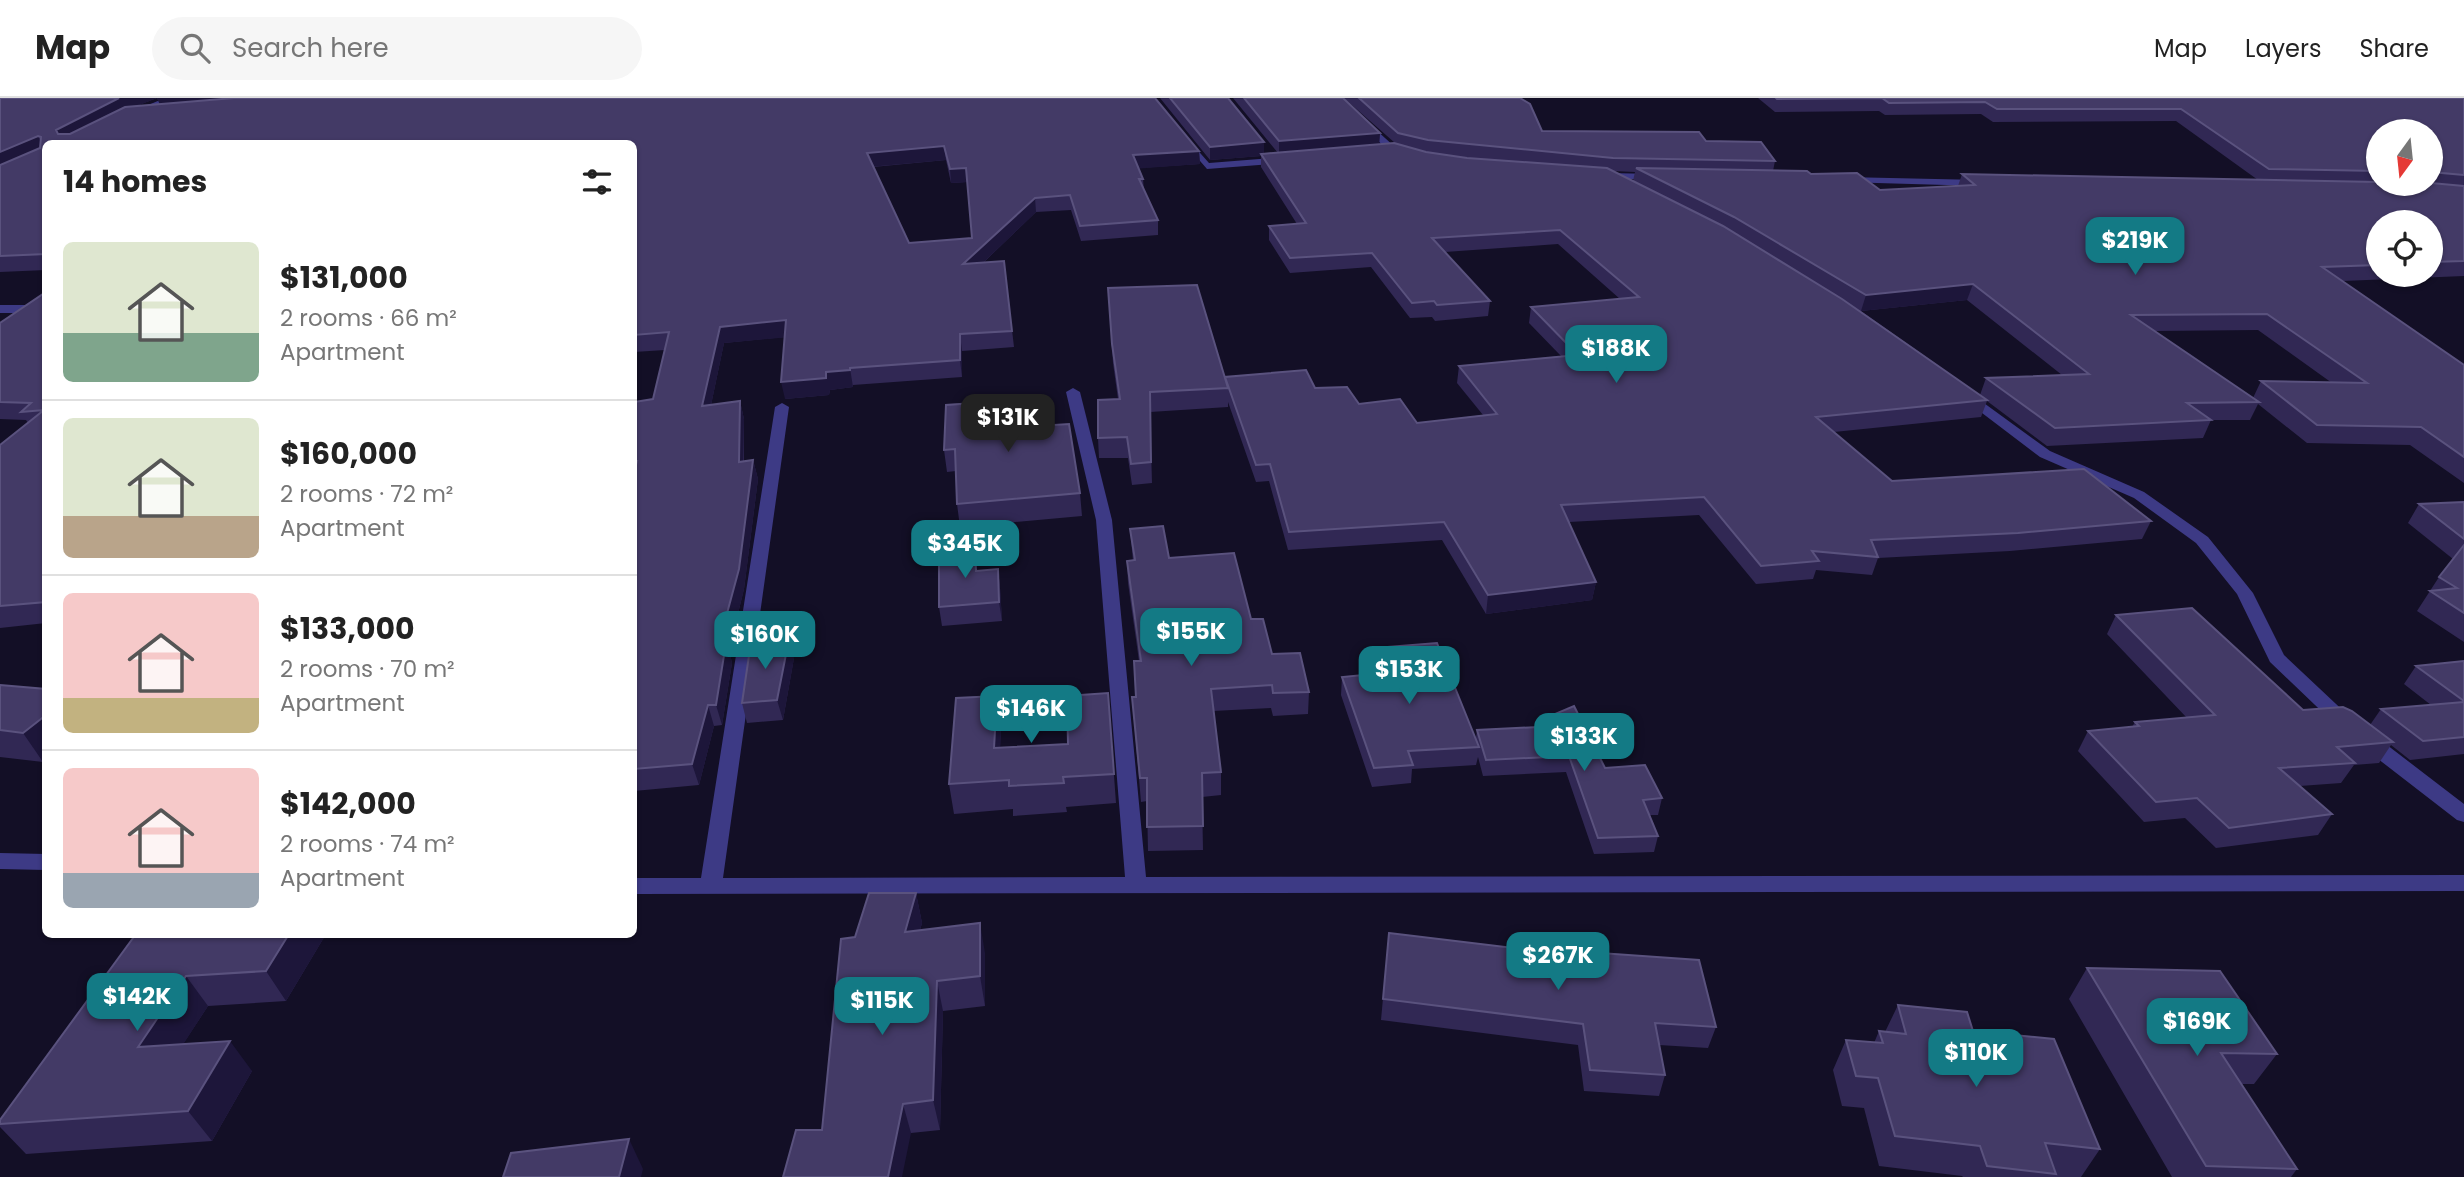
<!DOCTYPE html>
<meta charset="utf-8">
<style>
body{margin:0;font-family:Poppins,sans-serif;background:#f6f6f6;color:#222;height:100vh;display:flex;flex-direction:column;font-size:26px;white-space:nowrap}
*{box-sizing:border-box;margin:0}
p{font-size:23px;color:#767676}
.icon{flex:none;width:38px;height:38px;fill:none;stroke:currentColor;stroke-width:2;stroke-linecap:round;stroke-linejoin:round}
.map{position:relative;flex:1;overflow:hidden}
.sheet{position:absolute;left:42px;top:42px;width:595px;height:798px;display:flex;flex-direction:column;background:#fff;border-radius:10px;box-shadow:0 2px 5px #0004}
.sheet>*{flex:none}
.needle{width:46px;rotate:195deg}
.tools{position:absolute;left:2366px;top:21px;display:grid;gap:14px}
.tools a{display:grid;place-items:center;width:77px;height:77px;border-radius:50%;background:#fff;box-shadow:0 2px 5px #0004;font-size:35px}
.price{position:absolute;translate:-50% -60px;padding:0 16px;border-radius:14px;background:#137a85;color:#fff;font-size:23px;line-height:46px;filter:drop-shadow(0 2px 4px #0008)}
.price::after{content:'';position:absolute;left:50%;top:42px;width:21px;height:16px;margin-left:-10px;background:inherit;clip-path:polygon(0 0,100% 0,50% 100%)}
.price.active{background:#222;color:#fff}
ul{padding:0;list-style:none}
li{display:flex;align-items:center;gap:21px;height:175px;padding:0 21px}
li+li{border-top:2px solid #e0e0e0}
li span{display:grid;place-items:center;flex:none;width:196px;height:140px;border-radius:10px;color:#555}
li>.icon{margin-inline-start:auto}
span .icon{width:84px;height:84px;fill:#fffc;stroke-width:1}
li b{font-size:30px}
h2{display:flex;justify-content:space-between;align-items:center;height:84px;padding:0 21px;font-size:30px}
header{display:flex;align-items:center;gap:42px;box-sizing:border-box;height:98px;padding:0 35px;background:#fff;border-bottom:2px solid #e0e0e0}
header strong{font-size:33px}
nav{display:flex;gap:38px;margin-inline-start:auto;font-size:24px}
.search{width:490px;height:63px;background:#f6f6f6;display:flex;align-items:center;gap:18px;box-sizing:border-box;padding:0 24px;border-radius:38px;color:#767676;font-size:26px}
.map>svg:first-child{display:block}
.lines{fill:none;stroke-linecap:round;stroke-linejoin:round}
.minor{fill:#3d3a85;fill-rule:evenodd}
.wall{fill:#312854;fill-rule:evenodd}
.shaded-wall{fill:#1d163a}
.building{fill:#433a66;stroke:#5a527e;stroke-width:2;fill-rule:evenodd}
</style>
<header>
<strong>Map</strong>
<div class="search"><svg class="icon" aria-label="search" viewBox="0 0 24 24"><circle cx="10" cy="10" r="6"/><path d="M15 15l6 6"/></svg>Search here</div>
<nav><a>Map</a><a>Layers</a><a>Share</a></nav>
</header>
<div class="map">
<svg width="2464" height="1079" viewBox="0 0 2464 1079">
<rect width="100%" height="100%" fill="#130f26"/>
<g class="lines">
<path class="minor" d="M165,0H176L136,17L129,15Z
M1332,0H1341L1396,50L1409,54V58L1390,54Z
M1185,38L1209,65L1284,59L1289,62L1284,65L1207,71L1181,41Z
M1608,75L1656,76L1661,79L1656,82L1605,80L1603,78Z
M1845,79L1981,82L1986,85L1981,88L1842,84L1840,82Z
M0,207H46V215H0Z
M1073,290L1080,294L1112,422L1146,779L2464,777V793L634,796V780H701L775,309L782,305L789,309L723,780L1125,779L1096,422L1066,294Z
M1966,292L2050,353L2144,394L2208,439L2253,495L2284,557L2352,621L2354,625L2352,629H2338L2270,564L2237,496L2196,445L2134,400L2040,359L1961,299V293Z
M2367,636L2374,637L2464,706V724L2457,722L2360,647L2357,642L2360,637Z
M0,755L46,756V772L0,771Z"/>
</g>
<path class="wall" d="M0,0H1155L1199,53L1200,66L1139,70L1143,81L1144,93L1158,122V137L1081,143L1071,112L1036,114L983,165L1004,163L1014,249L962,253V279L853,287V289L830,292L829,297L785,301V239L724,245L711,307L740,303L744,321V363L753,362L758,381L744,491L729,552L732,565L722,627L714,628L699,687L634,693V304L653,301L665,252L634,254V46H46V172L0,174ZM157,0L160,6L136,8ZM946,62L951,85L967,84L972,140L909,145L873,69Z
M1160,0H1228L1264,44V56L1278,55L1233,0H1343L1380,35L1379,46L1395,45L1344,0H1520L1542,33L1706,43L1775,63L1773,73L1811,76L1880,92L1958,88L1962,76L2258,82L2176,23L1993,24L1981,16L1885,17L1879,13L1775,14L1758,0H2464V178L2343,183L2464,267V385L2410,347L2307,345L2258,306L2250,322H2211L2203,340L2047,348L1987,303L1981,319L1834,334L1892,383L2151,423L2142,441L2010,453L1878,460L1872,477L1816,472L1813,481L1756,486L1699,417L1569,424L1596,484L1592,502L1486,516L1442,442L1288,452L1269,383L1256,384L1228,304V309L1150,314L1152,385L1132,387L1128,360H1099L1098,340L1118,301L1113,265L1108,190L1225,280L1315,290L1359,306L1417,325L1483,317L1457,285L1459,268L1561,258L1529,225L1531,209L1620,201L1558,146L1445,154L1490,203L1488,218L1435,223L1432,219L1410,220L1371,169L1290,175L1269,142V128L1297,126L1261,69V58L1210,62ZM2378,33H2431V86H2378ZM1613,73L1635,74L1633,83ZM2378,124H2431V177H2378ZM1967,202L2062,277L1986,280L1980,297L1861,213ZM2258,232L2332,285L2261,283L2253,300L2155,233Z
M46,194V525L0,530V347L28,325L26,322L0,321V225Z
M1022,329L1080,395L1082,418L960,429L957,406L956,373L947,374L944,352Z
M2464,404V544L2417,513L2439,479L2453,461L2408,425L2419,406Z
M1130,431L1251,521L1272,556L1309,594L1308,616L1273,618L1271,610L1213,613L1221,674V697L1202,699L1203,752L1148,753L1147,703L1141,704L1132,599H1136L1139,563L1128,485L1127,463H1133Z
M998,471L1000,490L1002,523L942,528L939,509L978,473Z
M2116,517L2303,612L2370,627L2381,611L2431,607L2404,586L2416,568L2464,563V656L2410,662L2391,647L2379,665L2354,667L2341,685L2300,688L2332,716L2318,737L2216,750L2185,720L2144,724L2078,653L2088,633L2132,629L2135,624L2187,620L2107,536Z
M1376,550L1476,640L1477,632L1553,628L1555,616L1605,670L1662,700L1658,717H1650L1658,738L1654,754L1594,756L1566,674L1483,678L1478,659L1476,667L1412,671L1411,685L1372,689L1341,597L1342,579L1377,576L1375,568Z
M794,560L783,622L747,625L742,605Z
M0,587L43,664L0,659Z
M1108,595L1116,705L1066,709L1067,714L1013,718V711L954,716L949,686L997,598L1001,627L1000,650L1068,646Z
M916,795L922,825L920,832L985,855V908L943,913L940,1032L911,1035L822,1032L855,839Z
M1389,835L1571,857L1572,853L1716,929L1708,950L1659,947L1665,977L1659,998L1584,993L1578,947L1381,922Z
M136,836H326L286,903L208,908L183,946L252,973L212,1043L26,1056L0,1029V1022Z
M2087,870L2277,956L2254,986H2241L2297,1071L2291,1079H2172L2069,901Z
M1898,907L1973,933L2100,1051L2081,1079H1963L1962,1078L1879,1068L1864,1010L1842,1008L1833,972L1846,942L1874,945L1879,933L1885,934Z"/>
<path class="shaded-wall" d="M118,0H284L161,9L157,0L124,13L62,45L56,32Z
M1380,35L1379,48L1279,56V43Z
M38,38L45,52L0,71V54Z
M1264,44V58L1261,56V58L1210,62V49Z
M944,48L946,62L869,69L867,55Z
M1199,53L1200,66L1133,71V57Z
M966,70L967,84L951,85L950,71Z
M1035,100L1036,114L965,182L963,166Z
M1973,186L1967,202L1861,213L1866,197Z
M786,222L790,239L724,245L707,326L702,308L720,229Z
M960,236L962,253V279L960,262Z
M850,270L853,289L830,292L829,297L785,301L781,284Z
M740,303L744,321L743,382L739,364Z
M753,362L758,381L744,491L729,552L732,565L722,627L716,607L719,545Z
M998,471L1000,490L1002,523L999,504Z
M1596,484L1592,502L1486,516L1488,497Z
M789,541L794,560L783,622L777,602Z
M997,598L1001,627L999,679L994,650Z
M708,607L714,628L699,687L692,666Z
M46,617V662L43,664L23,635Z
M916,795L922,825L911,863L905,834Z
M980,825L985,855V908L980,878Z
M289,836H326L286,903L266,873Z
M186,878L208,908L162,979L138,949Z
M937,883L943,913L940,1032L933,1002Z
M230,943L252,973L212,1043L188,1013Z
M903,1006L911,1035L902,1079H888Z
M629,1041L643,1071L641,1079H619Z"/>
<path class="building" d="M0,0H119L56,32L58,36H70L125,9L234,0H1155L1199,53L1133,57L1143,81H1139L1158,122L1080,128L1070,97L1035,100L963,166L1004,163L1012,233L960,236V262L850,270V272L826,274V280L781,284L786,222L720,229L702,308L740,303L739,364L753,362L739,471L719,545H726L716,607H708L692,666L634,671V375L637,363H634V304L653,301L669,234L634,237V46H46V156L0,158V67L40,50L41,39L38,38L0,54ZM944,48L950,71L966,70L972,140L909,145L867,55Z
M1170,0H1228L1264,44L1210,49Z
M1244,0H1343L1380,35L1279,43Z
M1359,0H1520L1530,6L1542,33L1699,34L1706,43L1761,44L1775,63L1613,60L1428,42L1398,35Z
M1776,0H2464V77L2431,74V33H2378V73L2269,71L2181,11H1997L1985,4L1889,5L1882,0L1777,1Z
M1394,45L1426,54L1467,60L1607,70L1723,128L1842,201L1987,302L1816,319L1892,383L2084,371L2151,423L2018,435L1871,442L1878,459L1812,453L1819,463L1761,468L1704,399L1561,407L1596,484L1488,497L1444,424L1289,434L1270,366L1256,367L1225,279L1306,272L1315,290L1347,289L1359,306L1400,301L1417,325L1497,316L1459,268L1578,257L1531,209L1639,199L1560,132L1432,140L1490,203L1437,207L1434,203L1412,205L1372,155L1290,160L1269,128L1306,125L1261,56Z
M1636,70L1807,73L1811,76L1857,75L1880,92L1975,87L1962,76L2378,84V86L2431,85L2464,88V163L2431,164V124H2378V167L2322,169L2464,267V359L2421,329L2317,327L2261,283L2367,285L2267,216L2131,217L2259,304L2187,305L2211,322L2055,330L1986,280L2089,276L1973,186L1866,197L1734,119Z
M1197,187L1228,290L1150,294L1151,364L1131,366L1127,339L1098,340V302L1120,301L1112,246L1108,190Z
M46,194V504L0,508V347L44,312L21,314L31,305L0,304V225Z
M1018,302L1022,329L1069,326L1080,395L957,406L955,351L944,352L946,307Z
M2464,404V441L2419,406Z
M1163,428L1169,460L1234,455L1251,521H1263L1272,556L1300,555L1309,594L1273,595L1272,587L1211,591L1221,674L1202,675L1203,728L1147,729V680H1140L1132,599H1136L1134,563H1141L1127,463L1135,462L1130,431Z
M2464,447V515L2430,493L2457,490L2439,479Z
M975,451L976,473L998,471L999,504L939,509V454Z
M2192,510L2303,612L2343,609L2352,613L2393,644L2337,649L2355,665L2279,670L2332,716L2229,730L2197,700L2156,704L2088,633L2139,628L2135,624L2215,617L2116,517Z
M789,541L777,602L742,605L751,544Z
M1437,545L1479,649L1408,653L1413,667L1374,670L1342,579L1384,575L1376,550Z
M2464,563V603L2416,568Z
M0,587L46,591V617L23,635L0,632Z
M1108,595L1114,676L1063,679L1064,685L1009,688V682L949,686L956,600L997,598L994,650L1068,646L1067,598Z
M2464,604V639L2423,643L2381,611Z
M1574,608L1605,670L1645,667L1662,700L1643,702L1658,738L1598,740L1569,658L1486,662L1477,632L1559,628L1555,616Z
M869,795H916L905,834L980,825V878L937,883L933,1002L903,1006L888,1079H783L796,1032H822L841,841L855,839Z
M1389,835L1572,857V853L1699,862L1716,929L1655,925L1665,977L1590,972L1583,926L1383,901Z
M136,836H289L266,873L186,878L138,949L230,943L188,1013L0,1026V1022Z
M2087,870L2220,873L2277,956L2221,955L2297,1071L2206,1068Z
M1898,907L1967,914L1973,933L2054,941L2100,1051L2045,1045L2056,1076L1987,1068L1980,1048L1895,1038L1878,980L1856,978L1846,942L1883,945L1879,933L1906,936Z
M629,1041L619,1079H503L511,1055Z"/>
</svg>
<div class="tools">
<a><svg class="needle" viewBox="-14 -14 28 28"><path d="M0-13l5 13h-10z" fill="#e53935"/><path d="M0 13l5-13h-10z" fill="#767676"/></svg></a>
<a><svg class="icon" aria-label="locate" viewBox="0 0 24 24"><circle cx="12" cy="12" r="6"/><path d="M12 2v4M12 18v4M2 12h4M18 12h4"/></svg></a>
</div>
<b class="price" style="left:2135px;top:179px">$219K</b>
<b class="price" style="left:1616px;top:287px">$188K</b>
<b class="price active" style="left:1008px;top:356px">$131K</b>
<b class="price" style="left:965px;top:482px">$345K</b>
<b class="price" style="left:1191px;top:570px">$155K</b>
<b class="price" style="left:765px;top:573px">$160K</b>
<b class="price" style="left:1409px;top:608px">$153K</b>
<b class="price" style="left:1031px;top:647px">$146K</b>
<b class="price" style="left:1584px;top:675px">$133K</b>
<b class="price" style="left:1558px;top:894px">$267K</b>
<b class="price" style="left:137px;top:935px">$142K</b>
<b class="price" style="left:882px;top:939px">$115K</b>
<b class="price" style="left:2197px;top:960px">$169K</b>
<b class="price" style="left:1976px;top:991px">$110K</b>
<section class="sheet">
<h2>14 homes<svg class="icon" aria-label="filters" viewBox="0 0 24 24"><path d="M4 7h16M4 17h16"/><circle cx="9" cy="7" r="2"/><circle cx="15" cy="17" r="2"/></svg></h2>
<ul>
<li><span style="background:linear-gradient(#dfe7d0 65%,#7fa58c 0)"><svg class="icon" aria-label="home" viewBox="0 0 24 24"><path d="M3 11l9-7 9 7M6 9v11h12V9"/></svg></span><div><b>$131,000</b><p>2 rooms · 66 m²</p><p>Apartment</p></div></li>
<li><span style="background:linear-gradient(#dfe7d0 70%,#b9a48a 0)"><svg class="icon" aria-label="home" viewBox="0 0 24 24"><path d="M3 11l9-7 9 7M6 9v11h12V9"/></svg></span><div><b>$160,000</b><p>2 rooms · 72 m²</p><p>Apartment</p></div></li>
<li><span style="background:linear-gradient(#f6c9c9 75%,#c2b280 0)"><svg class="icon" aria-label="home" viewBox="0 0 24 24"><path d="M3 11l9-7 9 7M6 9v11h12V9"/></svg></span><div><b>$133,000</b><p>2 rooms · 70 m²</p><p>Apartment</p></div></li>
<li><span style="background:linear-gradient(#f6c9c9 75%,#9aa5b1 0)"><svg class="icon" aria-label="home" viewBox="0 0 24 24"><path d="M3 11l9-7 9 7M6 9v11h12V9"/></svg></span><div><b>$142,000</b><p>2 rooms · 74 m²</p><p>Apartment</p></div></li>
</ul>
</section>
</div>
